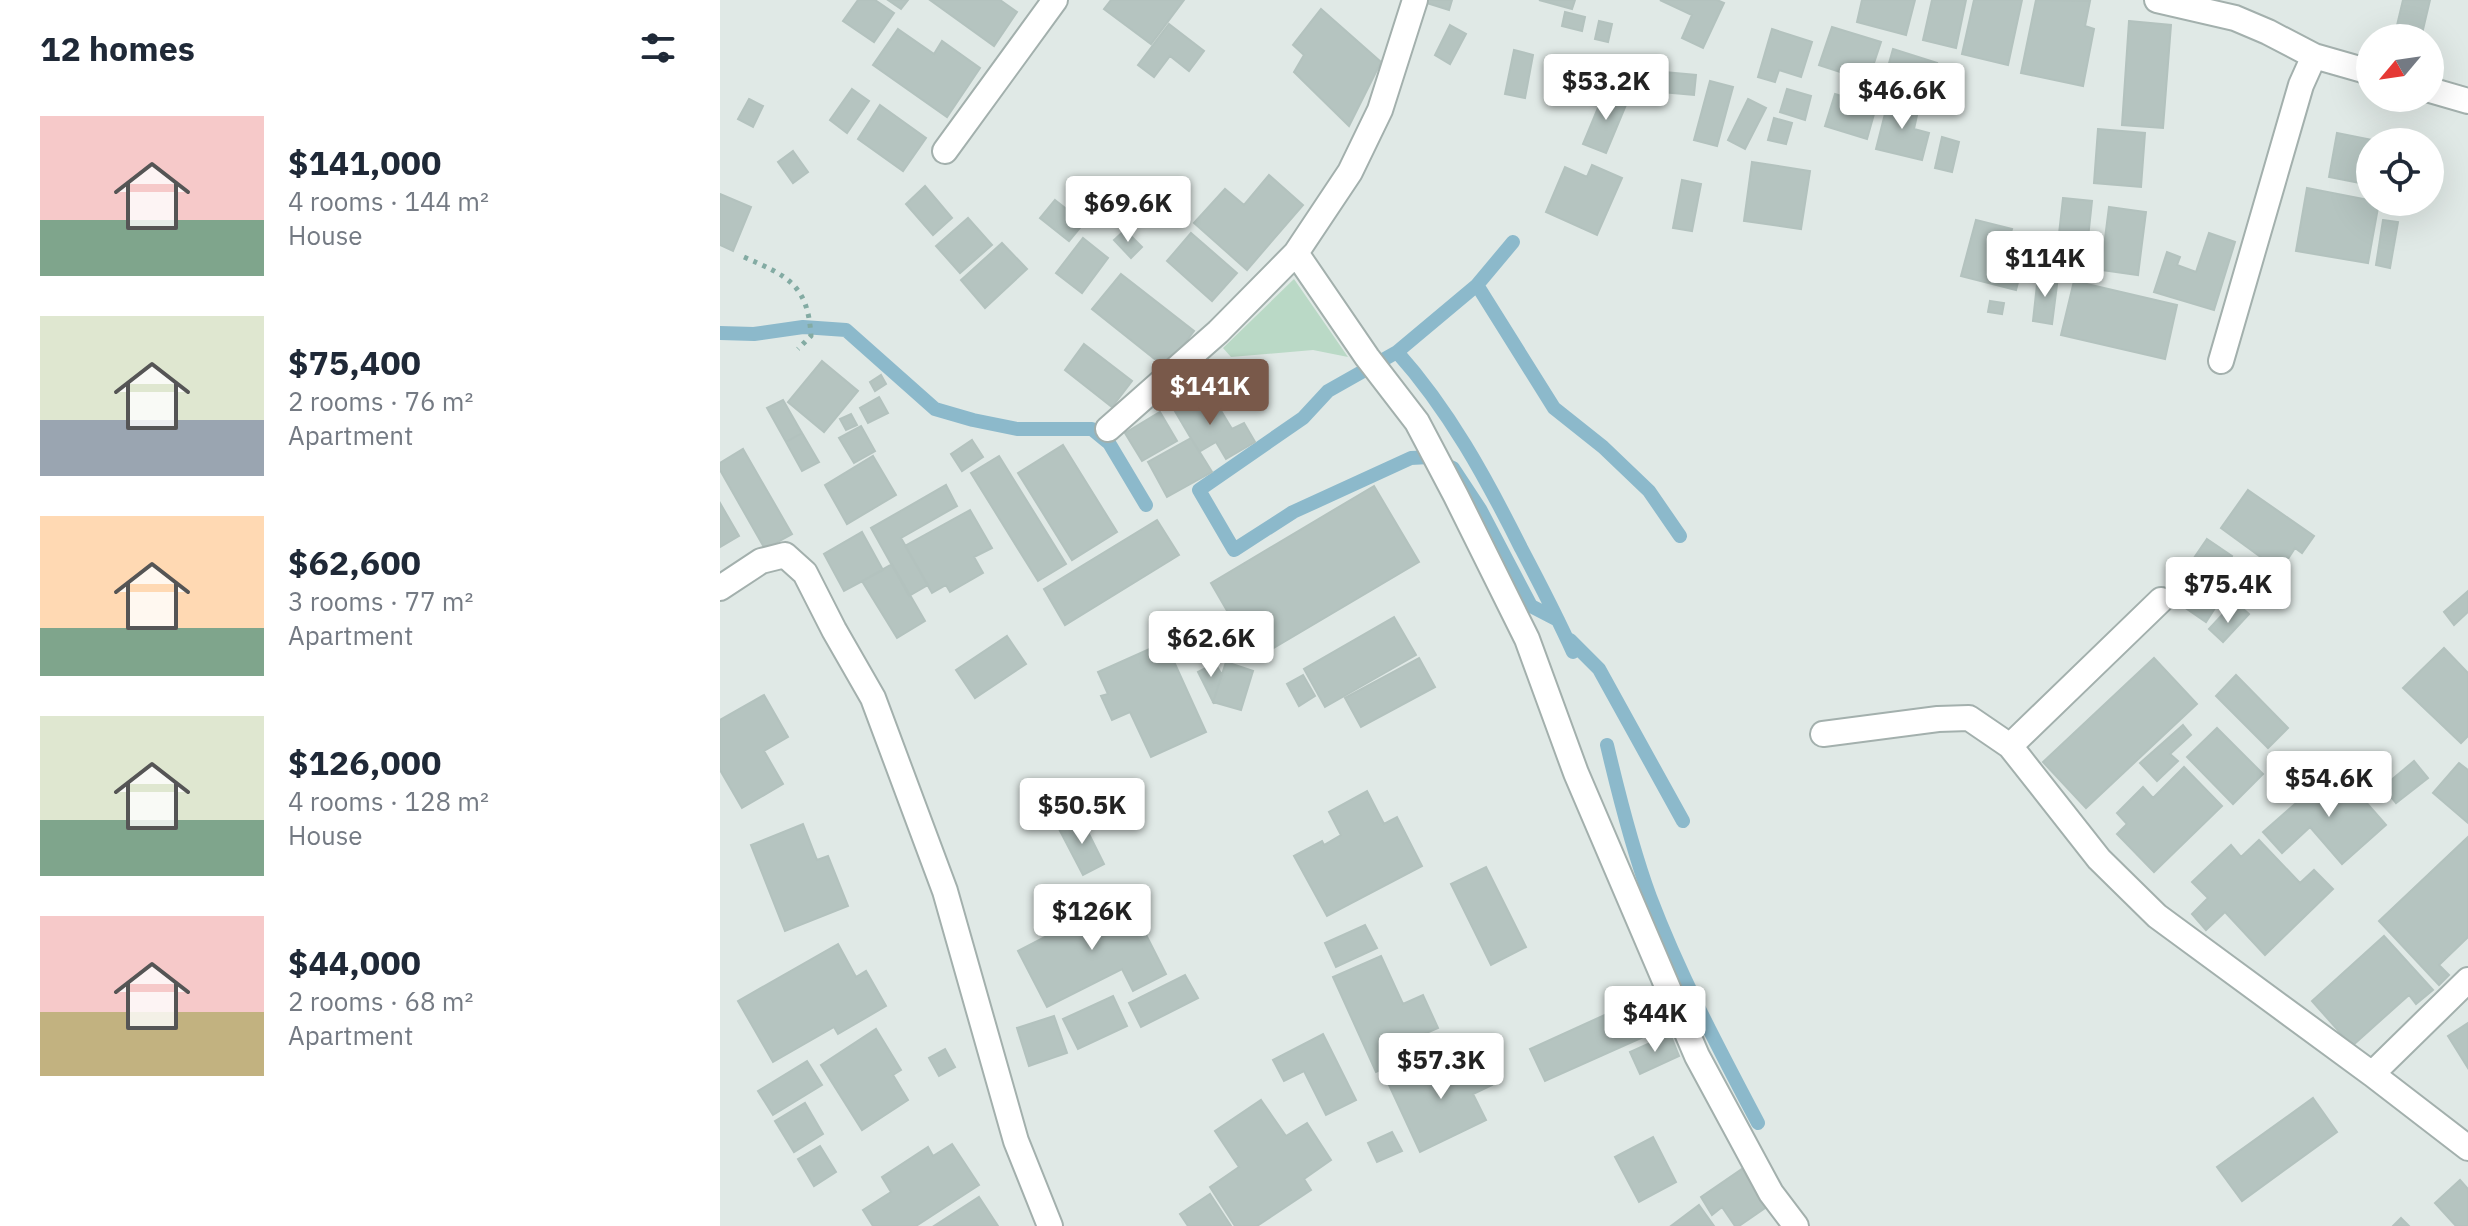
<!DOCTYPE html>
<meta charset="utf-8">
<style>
body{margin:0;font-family:"IBM Plex Sans",sans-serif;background:#f6f6f7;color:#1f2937;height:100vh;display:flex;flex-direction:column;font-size:30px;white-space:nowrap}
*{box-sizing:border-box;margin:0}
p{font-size:26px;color:#747a83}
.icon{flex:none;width:44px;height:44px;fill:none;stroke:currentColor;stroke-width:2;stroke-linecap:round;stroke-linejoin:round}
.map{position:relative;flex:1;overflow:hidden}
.sheet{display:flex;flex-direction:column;background:#fff;width:720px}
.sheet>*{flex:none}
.needle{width:52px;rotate:241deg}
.controls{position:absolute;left:1636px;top:24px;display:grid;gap:16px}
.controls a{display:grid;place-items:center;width:88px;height:88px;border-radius:50%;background:#fff;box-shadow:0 8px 32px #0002;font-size:40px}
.price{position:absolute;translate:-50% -68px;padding:0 18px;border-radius:8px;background:#fff;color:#222;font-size:26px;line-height:52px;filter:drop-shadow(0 2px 4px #0008)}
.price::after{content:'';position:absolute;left:50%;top:48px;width:24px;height:18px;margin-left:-12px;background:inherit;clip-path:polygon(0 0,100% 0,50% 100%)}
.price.current{background:#79594a;color:#fff}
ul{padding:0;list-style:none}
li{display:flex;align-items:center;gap:24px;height:200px;padding:0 40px}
li span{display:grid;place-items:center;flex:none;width:224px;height:160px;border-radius:0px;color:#555}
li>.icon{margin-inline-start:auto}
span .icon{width:96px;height:96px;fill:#fffc;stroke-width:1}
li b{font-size:34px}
h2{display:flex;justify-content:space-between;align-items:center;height:96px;padding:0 40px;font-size:34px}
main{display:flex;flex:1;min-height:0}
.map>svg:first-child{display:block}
.green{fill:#bad9c6}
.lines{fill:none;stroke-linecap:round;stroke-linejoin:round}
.stream{stroke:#8cb9cb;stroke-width:14}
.building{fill:#b5c4c0;stroke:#b3c2be;stroke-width:2}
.minor-casing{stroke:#a3b0ad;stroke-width:28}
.path{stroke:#83aba3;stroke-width:5;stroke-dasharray:4 6;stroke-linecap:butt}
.minor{stroke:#fff;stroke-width:24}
</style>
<main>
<section class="sheet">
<h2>12 homes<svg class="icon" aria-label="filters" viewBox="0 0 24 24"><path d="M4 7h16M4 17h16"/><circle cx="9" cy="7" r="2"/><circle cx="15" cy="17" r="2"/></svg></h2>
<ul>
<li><span style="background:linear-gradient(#f6c9c9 65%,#7fa58c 0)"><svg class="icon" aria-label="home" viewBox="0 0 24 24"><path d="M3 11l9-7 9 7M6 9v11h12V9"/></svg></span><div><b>$141,000</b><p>4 rooms · 144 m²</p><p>House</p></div></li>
<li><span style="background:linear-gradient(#dfe7d0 65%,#9aa5b1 0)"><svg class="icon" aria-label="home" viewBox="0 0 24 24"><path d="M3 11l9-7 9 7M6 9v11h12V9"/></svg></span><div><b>$75,400</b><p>2 rooms · 76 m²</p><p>Apartment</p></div></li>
<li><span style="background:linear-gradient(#ffd9b3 70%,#7fa58c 0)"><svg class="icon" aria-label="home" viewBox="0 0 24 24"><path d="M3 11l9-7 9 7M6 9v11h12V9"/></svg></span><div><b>$62,600</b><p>3 rooms · 77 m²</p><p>Apartment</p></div></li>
<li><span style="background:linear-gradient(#dfe7d0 65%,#7fa58c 0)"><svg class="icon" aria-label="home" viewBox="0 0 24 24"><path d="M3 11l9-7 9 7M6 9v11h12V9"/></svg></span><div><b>$126,000</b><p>4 rooms · 128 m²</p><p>House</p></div></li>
<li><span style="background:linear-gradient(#f6c9c9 60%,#c2b280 0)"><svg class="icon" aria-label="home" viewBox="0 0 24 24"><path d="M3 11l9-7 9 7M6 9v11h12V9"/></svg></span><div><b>$44,000</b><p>2 rooms · 68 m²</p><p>Apartment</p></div></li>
</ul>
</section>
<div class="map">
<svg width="1748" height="1226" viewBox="0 0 1748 1226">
<rect width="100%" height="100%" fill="#e0e9e6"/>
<path class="green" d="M574,279L628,357L593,350L511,357L503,348Z"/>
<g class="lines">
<path class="stream" d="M757,285L834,408L883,447L929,491L960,536
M0,333L34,334L83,327L126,330L215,409L253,420L297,429H372L389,443L426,505
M677,352C729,410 766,478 801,548C819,582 837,617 853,652
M479,490L514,550L573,512L691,458L709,457L733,468L760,509L811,606L838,620
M479,490L583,418L608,391L677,352L757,285L793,242
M850,640L879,669L963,821
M887,745C899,796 912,848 930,897C960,976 999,1049 1038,1123"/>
</g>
<path class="building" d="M138,0H155L174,13L154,42L123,21Z
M168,0H188L181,9Z
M210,0H280L297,12L274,46Z
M391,0H464L431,44L384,9Z
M708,0H732L729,10L707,3Z
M819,0H855L852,9Z
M940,0H997L1004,3L983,48L962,38L972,15Z
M1142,0H1195L1186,35L1137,22Z
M1212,0H1246L1236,48L1203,40Z
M1254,0H1302L1288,65L1242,54Z
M1316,0L1370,1L1365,26L1374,29L1363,86L1301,73Z
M1683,0H1710L1701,38H1674Z
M601,9L661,62L629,126L574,72L584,55L573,45Z
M845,12L865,17L862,31L842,26Z
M879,21L892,24L888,42L875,39Z
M1409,21L1451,25L1443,128L1402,125Z
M449,24L484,51L469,71L450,56L434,77L418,65Z
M730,25L746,34L730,64L715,55Z
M1112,27L1161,42L1148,81L1099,65Z
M178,29L214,54L222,41L260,68L227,117L153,65Z
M1052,29L1092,42L1081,77L1059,70L1055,82L1038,77Z
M1173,49L1217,63L1209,88L1166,74Z
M794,50L813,55L805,98L785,94Z
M944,72L976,75L974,95L942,92Z
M990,81L1013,87L997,146L974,140Z
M132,89L149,101L127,133L110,120Z
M1067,89L1091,96L1085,120L1060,112Z
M885,91L908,100L886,153L863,144Z
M1115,94L1156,107L1147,139L1105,126Z
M1169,98L1199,106L1194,129L1209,133L1202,160L1156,149Z
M29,99L43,106L33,127L18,119Z
M1028,99L1046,108L1025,149L1008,140Z
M160,105L206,138L183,171L138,139Z
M1054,118L1072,123L1066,144L1048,140Z
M1378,129L1425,133L1421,187L1374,183Z
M1617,133L1662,142H1650V185L1609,177Z
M1222,137L1239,142L1232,172L1215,168Z
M73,151L88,172L73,183L58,162Z
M1032,162L1090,171L1081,229L1024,221Z
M872,165L902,178L877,235L826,212L845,167L867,177Z
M549,175L583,205L527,270L474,223L505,189L524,205Z
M962,180L981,184L972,231L953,228Z
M205,186L232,218L213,235L186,204Z
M1587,188L1659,202L1648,263L1576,251Z
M0,194L31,207L13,251L0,245Z
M1343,198L1372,201L1368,238L1339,234Z
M335,200L364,223L349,241L320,218Z
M1389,207L1426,212L1418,275L1381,270Z
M248,218L272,245L240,273L216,246Z
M1256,220L1292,229L1289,239L1308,244L1296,290L1241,276Z
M1663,220L1678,222L1670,268L1656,265Z
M405,230L422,247L411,258L394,240Z
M471,233L517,273L492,301L447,261Z
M1489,233L1515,242L1494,310L1434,292L1447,252L1460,257L1457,265L1476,272Z
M363,238L388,258L362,293L336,273Z
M282,243L307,269L265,308L241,280Z
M401,274L474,331L446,368L372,309Z
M1318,275L1338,277L1332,324L1313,321Z
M1354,281L1457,305L1445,359L1341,335Z
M1270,301L1284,303L1282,314L1268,312Z
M364,344L412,381L392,407L345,370Z
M102,361L138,391L104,432L68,402Z
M161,375L166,384L155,391L150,382Z
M468,389L485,418L500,409L512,429L524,423L535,442L506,459L496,442L479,452L449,401Z
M159,397L168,413L148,423L140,408Z
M63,400L82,433L66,442L47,408Z
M440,412L457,441L422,461L405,433Z
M131,414L137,425L126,430L120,419Z
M141,426L155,451L134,463L119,438Z
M82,433L99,462L82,471L66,442Z
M471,438L492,472L447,497L428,462Z
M252,440L263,457L242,471L231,454Z
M343,445L397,532L352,560L298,473Z
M23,449L72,534L45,549L0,470V463Z
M153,456L176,495L127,524L105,485Z
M279,456L346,564L318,581L251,473Z
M226,485L237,506L181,538L208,585L189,596L151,528Z
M654,486L699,562L535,659L491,583Z
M1528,490L1594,536L1582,553L1575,548L1560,571L1501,528Z
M0,503L19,536L0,547Z
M250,510L272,548L254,557L263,573L230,592L226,585L212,593L185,546Z
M437,520L459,555L345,625L324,589Z
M142,532L163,570L124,591L104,554Z
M1487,539L1512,556L1492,587L1508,598L1502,608L1497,605L1486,622L1448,596Z
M172,564L205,621L177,638L142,581Z
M1748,591V612L1734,625L1724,612Z
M1521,607L1529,614L1503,642L1489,629L1503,614L1510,620Z
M674,617L696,655L605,707L584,669Z
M287,636L306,664L255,698L236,670Z
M445,642L486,732L431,757L410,712L392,720L381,696L388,694L378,672Z
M1724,648L1748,673V736L1741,743L1683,688Z
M699,658L715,687L641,727L625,698Z
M1434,658L1477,704L1366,808L1323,762Z
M506,662L533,671L521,710L493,702Z
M495,663L502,675L493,702L478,672Z
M583,675L595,696L579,706L567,684Z
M1516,675L1568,728L1548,748L1496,696Z
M44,695L68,737L44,751L63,784L22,808L0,770V720Z
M1463,725L1471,735L1450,754L1458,761L1437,781L1420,763Z
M1497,728L1543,774L1513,804L1467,757Z
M1694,761L1708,778L1676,803L1663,787Z
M1739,763L1748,770V823L1713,793Z
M1464,767L1502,806L1434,872L1397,834L1407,824L1397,813L1423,787L1433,798Z
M1616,768L1666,825L1622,864L1590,827L1562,853L1543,832Z
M647,791L664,824L677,817L702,866L607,916L574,856L602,841L604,845L621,835L609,812Z
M361,818L384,864L363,875L339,829Z
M83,824L97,860L108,856L128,906L65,931L31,845Z
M1748,837V937L1719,965L1729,975L1719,985L1659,921Z
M1539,840L1580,883L1594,870L1613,889L1545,955L1505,912L1486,930L1472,914L1488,898L1472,882L1511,845L1521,857Z
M766,867L806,947L771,965L731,884Z
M392,893L400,908L410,903L446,974L413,991L402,969L327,1007L298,951L352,923L347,915Z
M645,925L657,948L616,967L605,943Z
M1664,936L1713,990L1696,1004L1689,995L1632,1046L1592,1001Z
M118,944L136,977L146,971L166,1006L118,1034L114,1027L53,1062L18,1001Z
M661,956L683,1004L703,995L718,1028L697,1037L703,1050L656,1072L613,977Z
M465,975L478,998L421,1027L409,1003Z
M933,993L948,1026L825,1081L810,1049Z
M393,996L407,1026L358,1049L343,1019Z
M334,1016L347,1053L309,1066L297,1028Z
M1748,1023V1068L1728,1036Z
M156,1029L181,1070L173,1075L188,1100L142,1130L101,1065Z
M603,1034L636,1100L606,1115L584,1071L564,1081L553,1060Z
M950,1034L959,1056L920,1074L910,1052Z
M225,1049L235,1067L219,1076L209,1058Z
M735,1054L744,1073L763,1065L772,1085L753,1094L766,1120L700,1152L669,1085Z
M87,1061L102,1085L53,1115L38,1091Z
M1593,1098L1617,1132L1522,1201L1497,1167Z
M541,1100L566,1136L587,1123L611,1160L584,1179L591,1190L537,1226H515L490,1187L519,1167L495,1131Z
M85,1103L103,1134L74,1152L55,1121Z
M672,1132L682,1151L657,1162L648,1143Z
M933,1137L956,1182L919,1202L895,1157Z
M232,1144L259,1185L196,1226H153L143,1210L171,1192L162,1177L208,1147L213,1156Z
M100,1146L116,1172L94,1186L78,1159Z
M1022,1169L1048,1206L1019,1226H1015L1002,1207L992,1215L981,1197Z
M1740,1180L1748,1189V1226H1736L1715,1203Z
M490,1194L511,1226H468L460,1214Z
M259,1197L278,1226H214Z
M979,1205L994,1226H951Z
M1681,1218L1689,1226H1673Z"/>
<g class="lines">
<defs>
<path id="minor" d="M1437,0L1515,18L1548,32L1594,56L1650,72
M1710,90L1748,101
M225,151L335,0
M576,253L647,357L697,422L736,496L807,639L856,773L977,1056L1051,1193L1076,1226
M1501,361L1581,85L1594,56
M388,429L498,332L576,253L630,172L660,110L695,0
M0,588L41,561L65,555L85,573L114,630L153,698L225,891L296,1141L330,1226
M1103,734L1218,719L1249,718L1290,746L1379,859L1437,916L1652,1074L1748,1148
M1290,746L1441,600
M1652,1074L1748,980"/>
</defs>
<use href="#minor" class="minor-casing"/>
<path class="path" d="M24,257C68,276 88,285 91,336L78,349"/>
<use href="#minor" class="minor"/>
</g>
</svg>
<div class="controls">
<a><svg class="needle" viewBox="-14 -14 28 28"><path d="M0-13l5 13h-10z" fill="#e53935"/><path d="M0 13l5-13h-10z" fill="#747a83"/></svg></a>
<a><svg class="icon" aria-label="locate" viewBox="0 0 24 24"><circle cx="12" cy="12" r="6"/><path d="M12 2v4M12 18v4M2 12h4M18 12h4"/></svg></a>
</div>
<b class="price" style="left:886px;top:122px">$53.2K</b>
<b class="price" style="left:1182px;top:131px">$46.6K</b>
<b class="price" style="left:408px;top:244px">$69.6K</b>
<b class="price" style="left:1325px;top:299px">$114K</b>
<b class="price current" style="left:490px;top:427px">$141K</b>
<b class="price" style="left:1508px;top:625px">$75.4K</b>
<b class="price" style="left:491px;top:679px">$62.6K</b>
<b class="price" style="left:1609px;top:819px">$54.6K</b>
<b class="price" style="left:362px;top:846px">$50.5K</b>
<b class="price" style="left:372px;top:952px">$126K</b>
<b class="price" style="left:935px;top:1054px">$44K</b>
<b class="price" style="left:721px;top:1101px">$57.3K</b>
</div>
</main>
